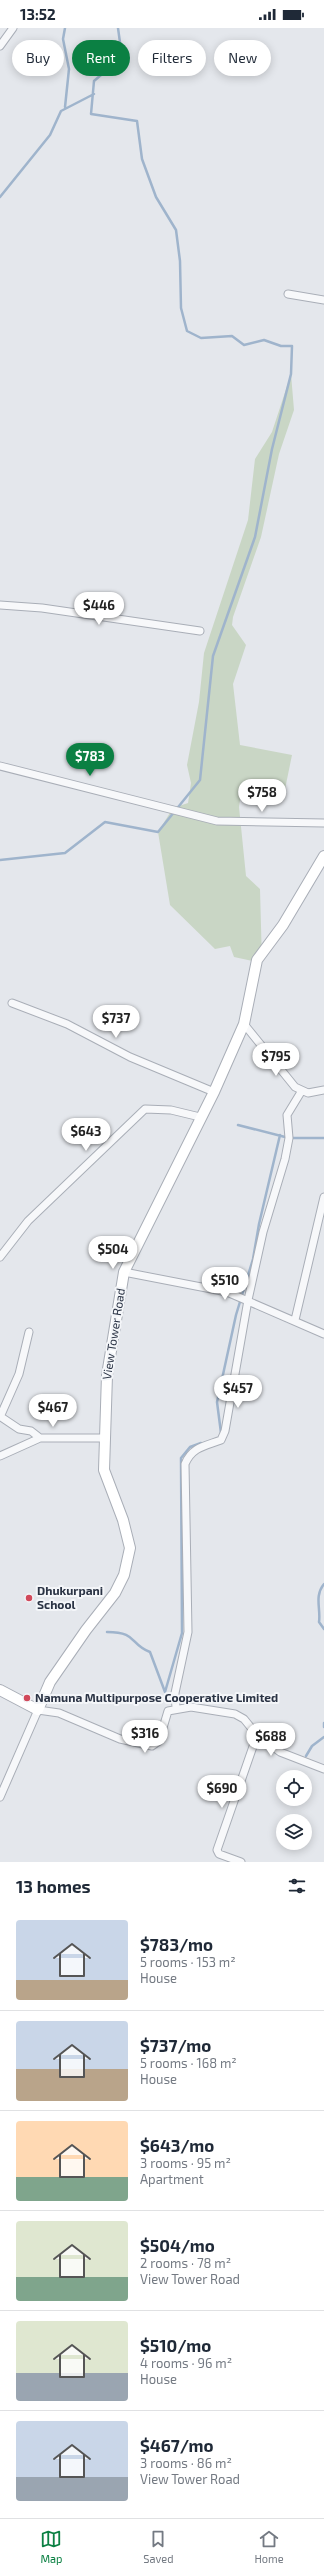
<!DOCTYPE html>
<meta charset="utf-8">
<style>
body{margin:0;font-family:"Exo 2",sans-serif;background:#f2f2f3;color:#1f2937;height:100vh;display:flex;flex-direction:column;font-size:15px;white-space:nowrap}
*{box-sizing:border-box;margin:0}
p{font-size:13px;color:#747a83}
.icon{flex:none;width:22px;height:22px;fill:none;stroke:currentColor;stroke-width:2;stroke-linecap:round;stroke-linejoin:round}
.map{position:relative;height:1834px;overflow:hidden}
.panel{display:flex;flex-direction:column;background:#fff;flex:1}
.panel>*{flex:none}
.hud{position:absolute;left:12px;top:12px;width:300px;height:36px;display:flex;gap:8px}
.buttons{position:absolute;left:276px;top:1742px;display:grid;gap:8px}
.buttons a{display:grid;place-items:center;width:36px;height:36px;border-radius:50%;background:#fff;box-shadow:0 2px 10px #0003;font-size:20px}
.price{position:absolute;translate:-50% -34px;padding:0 9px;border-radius:14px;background:#fff;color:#222;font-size:13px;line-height:26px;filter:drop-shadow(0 1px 2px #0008)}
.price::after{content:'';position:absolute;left:50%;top:24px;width:12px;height:9px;margin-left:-6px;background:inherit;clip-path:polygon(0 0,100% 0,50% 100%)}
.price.current{background:#0b8043;color:#fff}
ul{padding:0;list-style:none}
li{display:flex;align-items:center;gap:12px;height:100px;padding:0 16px}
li+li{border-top:1px solid #e0e1e3}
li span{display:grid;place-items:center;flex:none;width:112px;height:80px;border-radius:4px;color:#555}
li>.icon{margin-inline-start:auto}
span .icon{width:48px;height:48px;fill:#fffc;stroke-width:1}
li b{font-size:17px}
h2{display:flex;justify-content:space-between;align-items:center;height:48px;padding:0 16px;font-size:17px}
.pill{padding:0 14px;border-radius:18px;background:#fff;box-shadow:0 2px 10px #0003;font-size:14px;line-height:36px}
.pill.current{background:#0b8043;color:#fff}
.status{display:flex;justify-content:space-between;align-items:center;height:28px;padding:0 20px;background:#fff;direction:ltr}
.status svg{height:11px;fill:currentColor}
.tabs{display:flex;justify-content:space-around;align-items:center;height:56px;border-top:1px solid #e0e1e3;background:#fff;font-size:11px;color:#747a83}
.tabs a{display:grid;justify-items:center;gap:2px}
.tabs .current{color:#0b8043}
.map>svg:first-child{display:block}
.green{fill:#c9d6c5}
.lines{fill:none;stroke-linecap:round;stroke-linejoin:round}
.stream{stroke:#9fb4cc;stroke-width:2.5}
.street-casing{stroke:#a9aeb7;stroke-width:9}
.secondary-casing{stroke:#a9aeb7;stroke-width:12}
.street{stroke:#f7f8fa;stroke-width:7}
.secondary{stroke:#fff;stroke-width:10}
.poi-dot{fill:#d1495b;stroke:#f4f6f9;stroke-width:1.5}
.labels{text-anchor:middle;stroke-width:4;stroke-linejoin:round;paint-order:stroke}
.street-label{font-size:12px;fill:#2b3445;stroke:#f4f6f9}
.poi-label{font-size:12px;font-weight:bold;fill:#2b3445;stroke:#f4f6f9;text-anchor:start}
</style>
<div class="status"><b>13:52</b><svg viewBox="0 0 49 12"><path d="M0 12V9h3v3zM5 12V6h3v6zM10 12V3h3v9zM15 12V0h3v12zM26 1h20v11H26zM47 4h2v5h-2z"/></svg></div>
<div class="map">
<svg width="324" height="1834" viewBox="0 0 324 1834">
<rect width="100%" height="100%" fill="#e4e7ec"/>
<path class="green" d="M291,346L294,382L279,426L261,509L233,589L232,597L246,617L233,656L240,717L292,727L284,766L242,758L239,779L246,848L260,861L262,935L234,929L230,918L215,921L170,877L158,804L173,780L188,775L191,755L187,737L199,674L204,625L248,492L255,431L272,404Z"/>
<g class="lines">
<path class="stream" d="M65,79L69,41L63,11L65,0
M0,169L50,107L61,83L94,66
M0,832L65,825L105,794L158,804L200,752L213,628L255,509L272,421L291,346L292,318H281L264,312L244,317L232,308L201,310L187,303L181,280L180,233L176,202L156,169L142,131L137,93L91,86L94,53L122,29L118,0
M238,1097L289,1110H324
M221,1405L217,1374L236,1287L253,1231L259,1196L280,1107
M324,1556C314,1568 321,1581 319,1594L324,1601
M107,1604C138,1604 129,1616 150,1624L165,1664L182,1605L181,1430L190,1419L201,1415
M324,1695V1699
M306,1728L312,1718L324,1709"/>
<defs>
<path id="street" d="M0,18L13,0
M288,266L324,272
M0,577L42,580L200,603
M0,738L217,793L324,795
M12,975L67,996L130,1029L214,1064
M244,996L295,1059L308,1065L324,1062
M0,1229L28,1193L145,1081L171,1082L200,1089
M124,1244L227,1264L324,1306
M295,1292L324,1169
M0,1389L19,1346L29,1304
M1,1389L19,1401L31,1403L40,1410H103
M0,1428L40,1410
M176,1680L175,1665L188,1604L185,1436C192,1419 205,1418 221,1412L225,1403L248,1272L263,1204L285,1131L289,1110L287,1087L301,1064
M0,1769L38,1682L59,1685L120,1711L152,1718L159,1713L168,1683L191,1679L235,1686L244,1691L257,1707L280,1724L324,1741
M241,1834L219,1826L217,1822L257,1707"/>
<path id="secondary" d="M0,1662L38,1682L50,1654L86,1602L115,1565L124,1547L130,1520L123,1492L104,1442L107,1347L124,1244L214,1064L244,996L257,932L283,897L324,828"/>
</defs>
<use href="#street" class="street-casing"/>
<use href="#secondary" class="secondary-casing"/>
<use href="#street" class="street"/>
<use href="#secondary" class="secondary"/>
</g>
<g class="poi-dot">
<circle cx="29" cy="1570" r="4"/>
<circle cx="27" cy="1670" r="4"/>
</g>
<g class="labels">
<g class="street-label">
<text transform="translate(114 1306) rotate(-81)" y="4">View Tower Road</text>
</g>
<g class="poi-label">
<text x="37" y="1567">Dhukurpani<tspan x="37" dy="14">School</tspan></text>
<text x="35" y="1674">Namuna Multipurpose Cooperative Limited</text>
</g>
</g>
</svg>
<div class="buttons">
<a><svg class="icon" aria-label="locate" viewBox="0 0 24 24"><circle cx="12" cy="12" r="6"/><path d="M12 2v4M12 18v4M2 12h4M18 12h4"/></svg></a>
<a><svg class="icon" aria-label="layers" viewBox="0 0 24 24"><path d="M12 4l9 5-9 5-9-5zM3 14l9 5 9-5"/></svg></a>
</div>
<b class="price" style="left:99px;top:598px">$446</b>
<b class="price current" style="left:90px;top:749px">$783</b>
<b class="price" style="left:262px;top:785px">$758</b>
<b class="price" style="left:116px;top:1011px">$737</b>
<b class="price" style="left:276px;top:1049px">$795</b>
<b class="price" style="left:86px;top:1124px">$643</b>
<b class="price" style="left:113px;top:1242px">$504</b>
<b class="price" style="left:225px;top:1273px">$510</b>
<b class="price" style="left:238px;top:1381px">$457</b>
<b class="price" style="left:53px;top:1400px">$467</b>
<b class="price" style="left:145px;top:1726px">$316</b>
<b class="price" style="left:271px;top:1729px">$688</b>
<b class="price" style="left:222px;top:1781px">$690</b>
<div class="hud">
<a class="pill">Buy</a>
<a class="pill current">Rent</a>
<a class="pill">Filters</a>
<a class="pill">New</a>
</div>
</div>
<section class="panel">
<h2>13 homes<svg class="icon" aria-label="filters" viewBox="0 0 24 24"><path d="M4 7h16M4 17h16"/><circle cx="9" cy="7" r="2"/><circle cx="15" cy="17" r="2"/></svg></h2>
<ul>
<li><span style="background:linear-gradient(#c9d6e8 75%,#b9a48a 0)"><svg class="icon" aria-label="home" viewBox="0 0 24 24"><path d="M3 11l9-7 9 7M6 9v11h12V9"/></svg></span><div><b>$783/mo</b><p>5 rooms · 153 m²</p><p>House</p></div></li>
<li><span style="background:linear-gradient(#c9d6e8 60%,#b9a48a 0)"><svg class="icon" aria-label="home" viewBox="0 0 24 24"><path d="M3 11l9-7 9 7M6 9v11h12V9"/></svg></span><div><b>$737/mo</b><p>5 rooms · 168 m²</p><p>House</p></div></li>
<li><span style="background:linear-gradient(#ffd9b3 70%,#7fa58c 0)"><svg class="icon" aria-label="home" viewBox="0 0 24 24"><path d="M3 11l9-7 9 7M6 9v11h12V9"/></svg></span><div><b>$643/mo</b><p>3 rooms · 95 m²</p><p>Apartment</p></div></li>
<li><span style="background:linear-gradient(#dfe7d0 70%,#7fa58c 0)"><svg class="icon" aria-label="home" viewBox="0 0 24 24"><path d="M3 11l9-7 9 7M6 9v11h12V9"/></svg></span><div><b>$504/mo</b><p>2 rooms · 78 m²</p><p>View Tower Road</p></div></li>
<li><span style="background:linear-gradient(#dfe7d0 65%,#9aa5b1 0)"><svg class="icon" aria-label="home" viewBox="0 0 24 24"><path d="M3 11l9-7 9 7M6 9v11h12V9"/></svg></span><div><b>$510/mo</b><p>4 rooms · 96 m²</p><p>House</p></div></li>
<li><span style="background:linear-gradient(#c9d6e8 70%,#9aa5b1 0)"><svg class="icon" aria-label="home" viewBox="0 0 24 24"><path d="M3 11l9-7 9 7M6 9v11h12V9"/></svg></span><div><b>$467/mo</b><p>3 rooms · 86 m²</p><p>View Tower Road</p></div></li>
</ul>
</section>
<nav class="tabs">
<a class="current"><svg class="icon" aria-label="map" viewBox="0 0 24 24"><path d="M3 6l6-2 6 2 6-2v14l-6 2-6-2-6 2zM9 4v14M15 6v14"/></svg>Map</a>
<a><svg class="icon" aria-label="saved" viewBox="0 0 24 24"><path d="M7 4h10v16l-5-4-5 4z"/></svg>Saved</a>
<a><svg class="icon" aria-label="home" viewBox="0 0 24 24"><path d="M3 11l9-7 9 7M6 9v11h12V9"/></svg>Home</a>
</nav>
